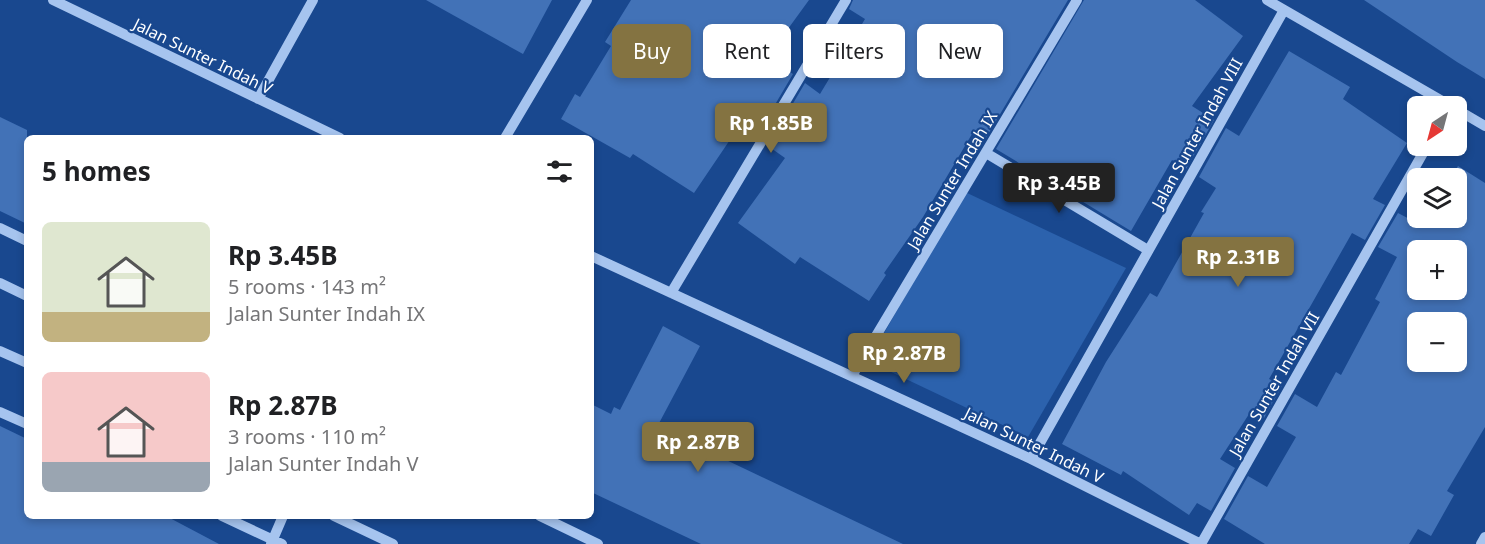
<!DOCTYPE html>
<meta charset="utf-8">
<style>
body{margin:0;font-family:"Noto Sans",sans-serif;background:#f2f2f2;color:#202124;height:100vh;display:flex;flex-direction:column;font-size:22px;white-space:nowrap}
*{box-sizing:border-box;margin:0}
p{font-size:20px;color:#757577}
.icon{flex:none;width:33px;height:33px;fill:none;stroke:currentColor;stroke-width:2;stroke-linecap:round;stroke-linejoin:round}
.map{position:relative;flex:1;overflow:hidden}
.details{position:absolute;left:24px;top:135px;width:570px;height:384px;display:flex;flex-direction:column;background:#fff;border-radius:9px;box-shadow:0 3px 9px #0003}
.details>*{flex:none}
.hud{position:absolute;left:612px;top:24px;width:570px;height:54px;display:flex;gap:12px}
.needle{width:39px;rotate:216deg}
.fabs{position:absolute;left:1407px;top:96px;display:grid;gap:12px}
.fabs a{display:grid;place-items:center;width:60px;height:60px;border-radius:9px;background:#fff;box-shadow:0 3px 9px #0003;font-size:30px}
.price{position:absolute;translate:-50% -51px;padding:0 14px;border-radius:6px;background:#847341;color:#fff;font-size:20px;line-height:39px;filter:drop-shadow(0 2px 3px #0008)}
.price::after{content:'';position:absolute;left:50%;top:36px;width:18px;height:14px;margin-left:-9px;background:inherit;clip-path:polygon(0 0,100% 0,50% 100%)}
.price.on{background:#222;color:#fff}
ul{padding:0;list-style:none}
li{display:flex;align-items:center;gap:18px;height:150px;padding:0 18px}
li span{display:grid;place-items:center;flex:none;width:168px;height:120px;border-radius:9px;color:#555}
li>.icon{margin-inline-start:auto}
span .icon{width:72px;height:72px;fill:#fffc;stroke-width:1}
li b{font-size:26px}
h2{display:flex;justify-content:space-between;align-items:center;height:72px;padding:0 18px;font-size:26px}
.pill{padding:0 21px;border-radius:9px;background:#fff;box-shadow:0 3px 9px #0003;font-size:21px;line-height:54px}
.pill.on{background:#847341;color:#fff}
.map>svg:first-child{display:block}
.green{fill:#2c62ad}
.building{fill:#4272b7;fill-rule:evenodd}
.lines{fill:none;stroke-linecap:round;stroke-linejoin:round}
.minor{stroke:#a6c4ef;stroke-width:10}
.labels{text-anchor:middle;stroke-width:4.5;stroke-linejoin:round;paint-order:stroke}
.street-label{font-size:16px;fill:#fff;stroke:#19488f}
</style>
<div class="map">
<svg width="1485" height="544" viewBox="0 0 1485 544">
<rect width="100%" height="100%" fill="#19488f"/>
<path class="green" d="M965,192L1126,268L1028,437L868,361Z"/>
<path class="building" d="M426,0H552L523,54Z
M631,0H809L785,33L791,37L774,61L793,74L756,137L740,125L694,193L633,154L630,158L561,119L575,94L580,97L611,46L605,42Z
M853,0H1068L984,141L972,134L923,217L884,273L886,275L869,301L800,257L795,264L738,223L785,158L768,146L805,83L820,94L865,19L849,9Z
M1084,0H1195L1243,36L1192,106L1214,120L1186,169L1172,160L1131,231L996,149Z
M1364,0H1485V79L1457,62Z
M1289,51L1350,87L1343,99L1407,143L1373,199L1385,205L1365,240L1352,233L1269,379L1282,386L1264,418L1251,411L1220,459L1235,468L1211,511L1197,503L1189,515L1123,471L1121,475L1062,444L1106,362L1150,293L1157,297L1204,213L1201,212L1216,188L1199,177L1226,128L1239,136Z
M0,117L27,130V224L0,211Z
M1458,166L1485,183V427L1447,491L1454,495L1431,536L1418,529L1409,544H1265L1224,519L1248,476L1267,487L1296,437L1277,426L1295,394L1317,407L1336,372L1341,375L1380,302L1375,299L1397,257L1378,247L1398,213L1421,225L1426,218H1456V178H1451ZM1418,250H1456V290H1418ZM1418,322H1456V362H1418Z
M663,326L700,346L657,427L903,544H701L591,492V404L611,414L614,407L620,410Z
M0,426L27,439V516H166L219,544H0Z"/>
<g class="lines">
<path class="minor" d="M53,0L340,138
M1267,0L1451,106
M258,99L313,0
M1456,109L1485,126
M505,138L587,0
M986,153L1148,250
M0,228L27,241
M591,256L1031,459L1201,544
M0,283L27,296
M671,293L846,0
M0,351L27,363
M852,376L1077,0
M0,412L27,424
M1031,459L1284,10
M222,516L282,544
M334,516L393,544
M540,516L598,544
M271,544L283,516
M1201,544L1427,146
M1481,544L1485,537"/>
</g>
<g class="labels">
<g class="street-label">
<text transform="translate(203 56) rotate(26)" y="6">Jalan Sunter Indah V</text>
<text transform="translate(1197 133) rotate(-61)" y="6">Jalan Sunter Indah VIII</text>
<text transform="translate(952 180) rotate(-59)" y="6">Jalan Sunter Indah IX</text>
<text transform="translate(1274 384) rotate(-60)" y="6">Jalan Sunter Indah VII</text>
<text transform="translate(1034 445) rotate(26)" y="6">Jalan Sunter Indah V</text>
</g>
</g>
</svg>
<div class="fabs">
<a><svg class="needle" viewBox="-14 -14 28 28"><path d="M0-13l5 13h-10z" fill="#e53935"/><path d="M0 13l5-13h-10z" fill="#757577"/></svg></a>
<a><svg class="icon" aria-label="layers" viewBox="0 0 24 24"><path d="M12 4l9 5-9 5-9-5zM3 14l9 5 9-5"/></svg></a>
<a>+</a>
<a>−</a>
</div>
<b class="price" style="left:771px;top:154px">Rp 1.85B</b>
<b class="price on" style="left:1059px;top:214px">Rp 3.45B</b>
<b class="price" style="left:1238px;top:288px">Rp 2.31B</b>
<b class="price" style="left:904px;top:384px">Rp 2.87B</b>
<b class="price" style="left:698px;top:473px">Rp 2.87B</b>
<div class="hud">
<a class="pill on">Buy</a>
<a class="pill">Rent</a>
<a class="pill">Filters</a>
<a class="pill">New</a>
</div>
<section class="details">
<h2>5 homes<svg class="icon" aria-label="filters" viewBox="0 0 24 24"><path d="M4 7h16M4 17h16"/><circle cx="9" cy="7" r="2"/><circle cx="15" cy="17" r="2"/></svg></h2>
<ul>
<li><span style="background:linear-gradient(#dfe7d0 75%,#c2b280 0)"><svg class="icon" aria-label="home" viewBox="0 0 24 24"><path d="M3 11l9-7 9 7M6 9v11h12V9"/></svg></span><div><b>Rp 3.45B</b><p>5 rooms · 143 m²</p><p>Jalan Sunter Indah IX</p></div></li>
<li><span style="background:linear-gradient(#f6c9c9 75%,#9aa5b1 0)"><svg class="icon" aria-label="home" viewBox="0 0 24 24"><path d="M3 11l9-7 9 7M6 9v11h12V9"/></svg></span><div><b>Rp 2.87B</b><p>3 rooms · 110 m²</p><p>Jalan Sunter Indah V</p></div></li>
</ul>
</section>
</div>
